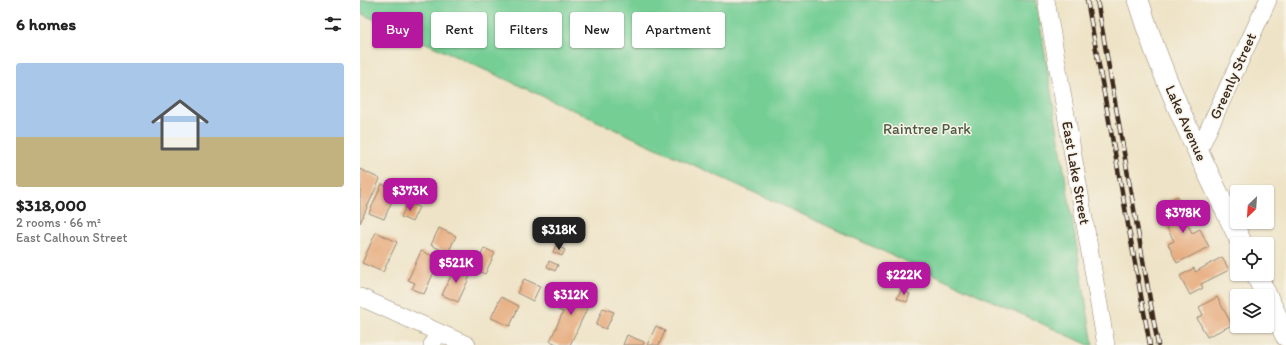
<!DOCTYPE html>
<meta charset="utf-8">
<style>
body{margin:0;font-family:Itim,sans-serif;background:#f2f2f2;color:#222;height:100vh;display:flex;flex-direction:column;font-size:15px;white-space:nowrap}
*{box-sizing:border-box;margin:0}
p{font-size:13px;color:#767676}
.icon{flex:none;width:22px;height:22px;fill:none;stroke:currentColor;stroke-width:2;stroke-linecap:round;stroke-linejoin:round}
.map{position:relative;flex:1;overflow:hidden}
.details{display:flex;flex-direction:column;background:#fff;width:360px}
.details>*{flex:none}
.guide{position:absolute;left:12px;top:12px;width:380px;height:36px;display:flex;gap:8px}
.needle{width:26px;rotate:205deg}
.controls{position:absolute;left:870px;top:185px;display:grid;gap:8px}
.controls a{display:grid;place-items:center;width:44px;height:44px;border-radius:4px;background:#fff;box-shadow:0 1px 3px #0004;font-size:20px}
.price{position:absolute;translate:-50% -34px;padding:0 9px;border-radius:8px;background:#b5179e;color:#fff;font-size:13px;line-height:26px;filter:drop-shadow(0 1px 2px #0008)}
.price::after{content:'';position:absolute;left:50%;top:24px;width:12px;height:9px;margin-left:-6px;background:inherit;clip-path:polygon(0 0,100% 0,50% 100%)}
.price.on{background:#222;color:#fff}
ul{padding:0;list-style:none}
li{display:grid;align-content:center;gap:8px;height:212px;padding:0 16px}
li span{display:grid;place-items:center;height:124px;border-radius:4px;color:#555}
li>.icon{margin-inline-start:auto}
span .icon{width:72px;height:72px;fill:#fffc;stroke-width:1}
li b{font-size:17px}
h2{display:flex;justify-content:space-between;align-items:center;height:48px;padding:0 16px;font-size:17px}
.tag{padding:0 14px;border-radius:4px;background:#fff;box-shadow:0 1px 3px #0004;font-size:14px;line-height:36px}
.tag.on{background:#b5179e;color:#fff}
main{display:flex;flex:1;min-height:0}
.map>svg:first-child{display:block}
.green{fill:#75ce94;stroke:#587c59}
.building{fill:#e6a979}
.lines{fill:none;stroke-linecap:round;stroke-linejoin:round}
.minor-casing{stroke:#948672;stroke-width:18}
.tertiary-casing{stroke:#948672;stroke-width:22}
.minor{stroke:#fff;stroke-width:17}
.tertiary{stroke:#fff;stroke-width:21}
.rail-casing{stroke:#3b2a1e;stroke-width:4.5}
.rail{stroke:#f7f3e8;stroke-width:3;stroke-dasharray:9;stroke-linecap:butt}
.labels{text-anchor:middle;stroke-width:3;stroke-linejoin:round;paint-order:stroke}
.street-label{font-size:15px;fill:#3b2a1e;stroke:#f7f3e8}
.park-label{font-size:15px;fill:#4c5b41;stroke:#f7f3e8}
</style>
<main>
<section class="details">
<h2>6 homes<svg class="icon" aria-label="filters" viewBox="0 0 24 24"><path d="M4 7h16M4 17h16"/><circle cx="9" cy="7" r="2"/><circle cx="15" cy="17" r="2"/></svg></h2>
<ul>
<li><span style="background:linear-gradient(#a9c7e8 60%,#c2b280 0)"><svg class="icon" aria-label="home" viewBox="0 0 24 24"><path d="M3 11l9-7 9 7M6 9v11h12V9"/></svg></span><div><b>$318,000</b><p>2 rooms · 66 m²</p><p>East Calhoun Street</p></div></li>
</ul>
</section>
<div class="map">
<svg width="926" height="345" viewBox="0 0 926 345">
<rect width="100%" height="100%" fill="#f7f3e8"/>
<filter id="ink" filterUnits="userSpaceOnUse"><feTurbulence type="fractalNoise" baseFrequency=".025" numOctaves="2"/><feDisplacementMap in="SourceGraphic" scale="8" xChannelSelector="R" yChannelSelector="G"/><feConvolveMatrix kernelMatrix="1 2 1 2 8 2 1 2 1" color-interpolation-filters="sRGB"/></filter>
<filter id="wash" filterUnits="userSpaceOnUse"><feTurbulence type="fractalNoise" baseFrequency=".012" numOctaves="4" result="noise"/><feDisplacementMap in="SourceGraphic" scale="16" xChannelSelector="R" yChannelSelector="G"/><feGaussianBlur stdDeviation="0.9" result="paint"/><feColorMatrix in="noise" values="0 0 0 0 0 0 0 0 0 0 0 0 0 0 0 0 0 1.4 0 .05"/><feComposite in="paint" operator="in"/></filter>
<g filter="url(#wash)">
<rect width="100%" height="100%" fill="#eee3c6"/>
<path class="green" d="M0,0H676L733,345H729L0,13Z"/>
<g id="blocks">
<path class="building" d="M0,169L20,179L0,223Z
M22,184L37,190L24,219L9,213Z
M818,196L826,214L823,215L832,233L840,229L849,247L817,263L808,244L814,241L805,224L815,219L806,202Z
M48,202L59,207L52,222L41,217Z
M79,228L96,236L88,253L71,245Z
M16,232L37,242L23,272L2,263Z
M196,245L205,250L202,256L193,252Z
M124,248L135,253L125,274L115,270Z
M61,251L80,259L64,294L52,289L55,283L48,280Z
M862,257L869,270L841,284L843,288L830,295L820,276L834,268L835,272Z
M189,261L198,265L195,271L187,267Z
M95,267L111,274L98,302L82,295Z
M164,279L180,286L173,301L157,293Z
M210,285L233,296L210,345H199L190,341L203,312L198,310Z
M541,290L550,294L547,302L537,298Z
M141,297L159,306L150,326L131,318Z
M857,297L872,325L847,337L837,318L843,315L839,307Z
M243,308L254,312L246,329L236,325Z
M296,326L305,331L299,345H287Z
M267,335L284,342L283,345H263Z"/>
</g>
</g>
<g filter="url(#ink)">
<use href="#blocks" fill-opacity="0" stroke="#948672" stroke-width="1"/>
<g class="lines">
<defs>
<path id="minor" d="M686,0L746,345
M838,152L908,0
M0,297L107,345
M72,345L78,332"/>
<path id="tertiary" d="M778,0C804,85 844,164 882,244
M896,274L926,336"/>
</defs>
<use href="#minor" class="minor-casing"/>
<use href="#tertiary" class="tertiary-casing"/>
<use href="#minor" class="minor"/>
<use href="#tertiary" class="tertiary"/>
<defs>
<path id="rail" d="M727,0L790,345
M737,0L798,345"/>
</defs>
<use href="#rail" class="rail-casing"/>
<use href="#rail" class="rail"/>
</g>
</g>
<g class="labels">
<g class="street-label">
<text transform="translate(873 76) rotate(-66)" y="5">Greenly Street</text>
<text transform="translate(826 123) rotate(66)" y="5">Lake Avenue</text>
<text transform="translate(716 173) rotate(80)" y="5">East Lake Street</text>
</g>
<g class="park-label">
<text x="567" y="134">Raintree Park</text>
</g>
</g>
</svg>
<div class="controls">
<a><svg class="needle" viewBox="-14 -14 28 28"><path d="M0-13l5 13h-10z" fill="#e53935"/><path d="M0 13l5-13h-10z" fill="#767676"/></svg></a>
<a><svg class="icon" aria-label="locate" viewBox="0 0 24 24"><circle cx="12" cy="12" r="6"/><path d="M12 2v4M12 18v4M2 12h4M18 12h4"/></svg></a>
<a><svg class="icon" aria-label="layers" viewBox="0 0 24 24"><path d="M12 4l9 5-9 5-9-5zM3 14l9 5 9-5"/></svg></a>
</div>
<b class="price" style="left:50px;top:212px">$373K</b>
<b class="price" style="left:823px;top:234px">$378K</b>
<b class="price on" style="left:199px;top:251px">$318K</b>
<b class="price" style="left:96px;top:284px">$521K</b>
<b class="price" style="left:544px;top:296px">$222K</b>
<b class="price" style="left:211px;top:316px">$312K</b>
<div class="guide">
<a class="tag on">Buy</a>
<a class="tag">Rent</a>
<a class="tag">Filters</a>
<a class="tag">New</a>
<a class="tag">Apartment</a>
</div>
</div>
</main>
